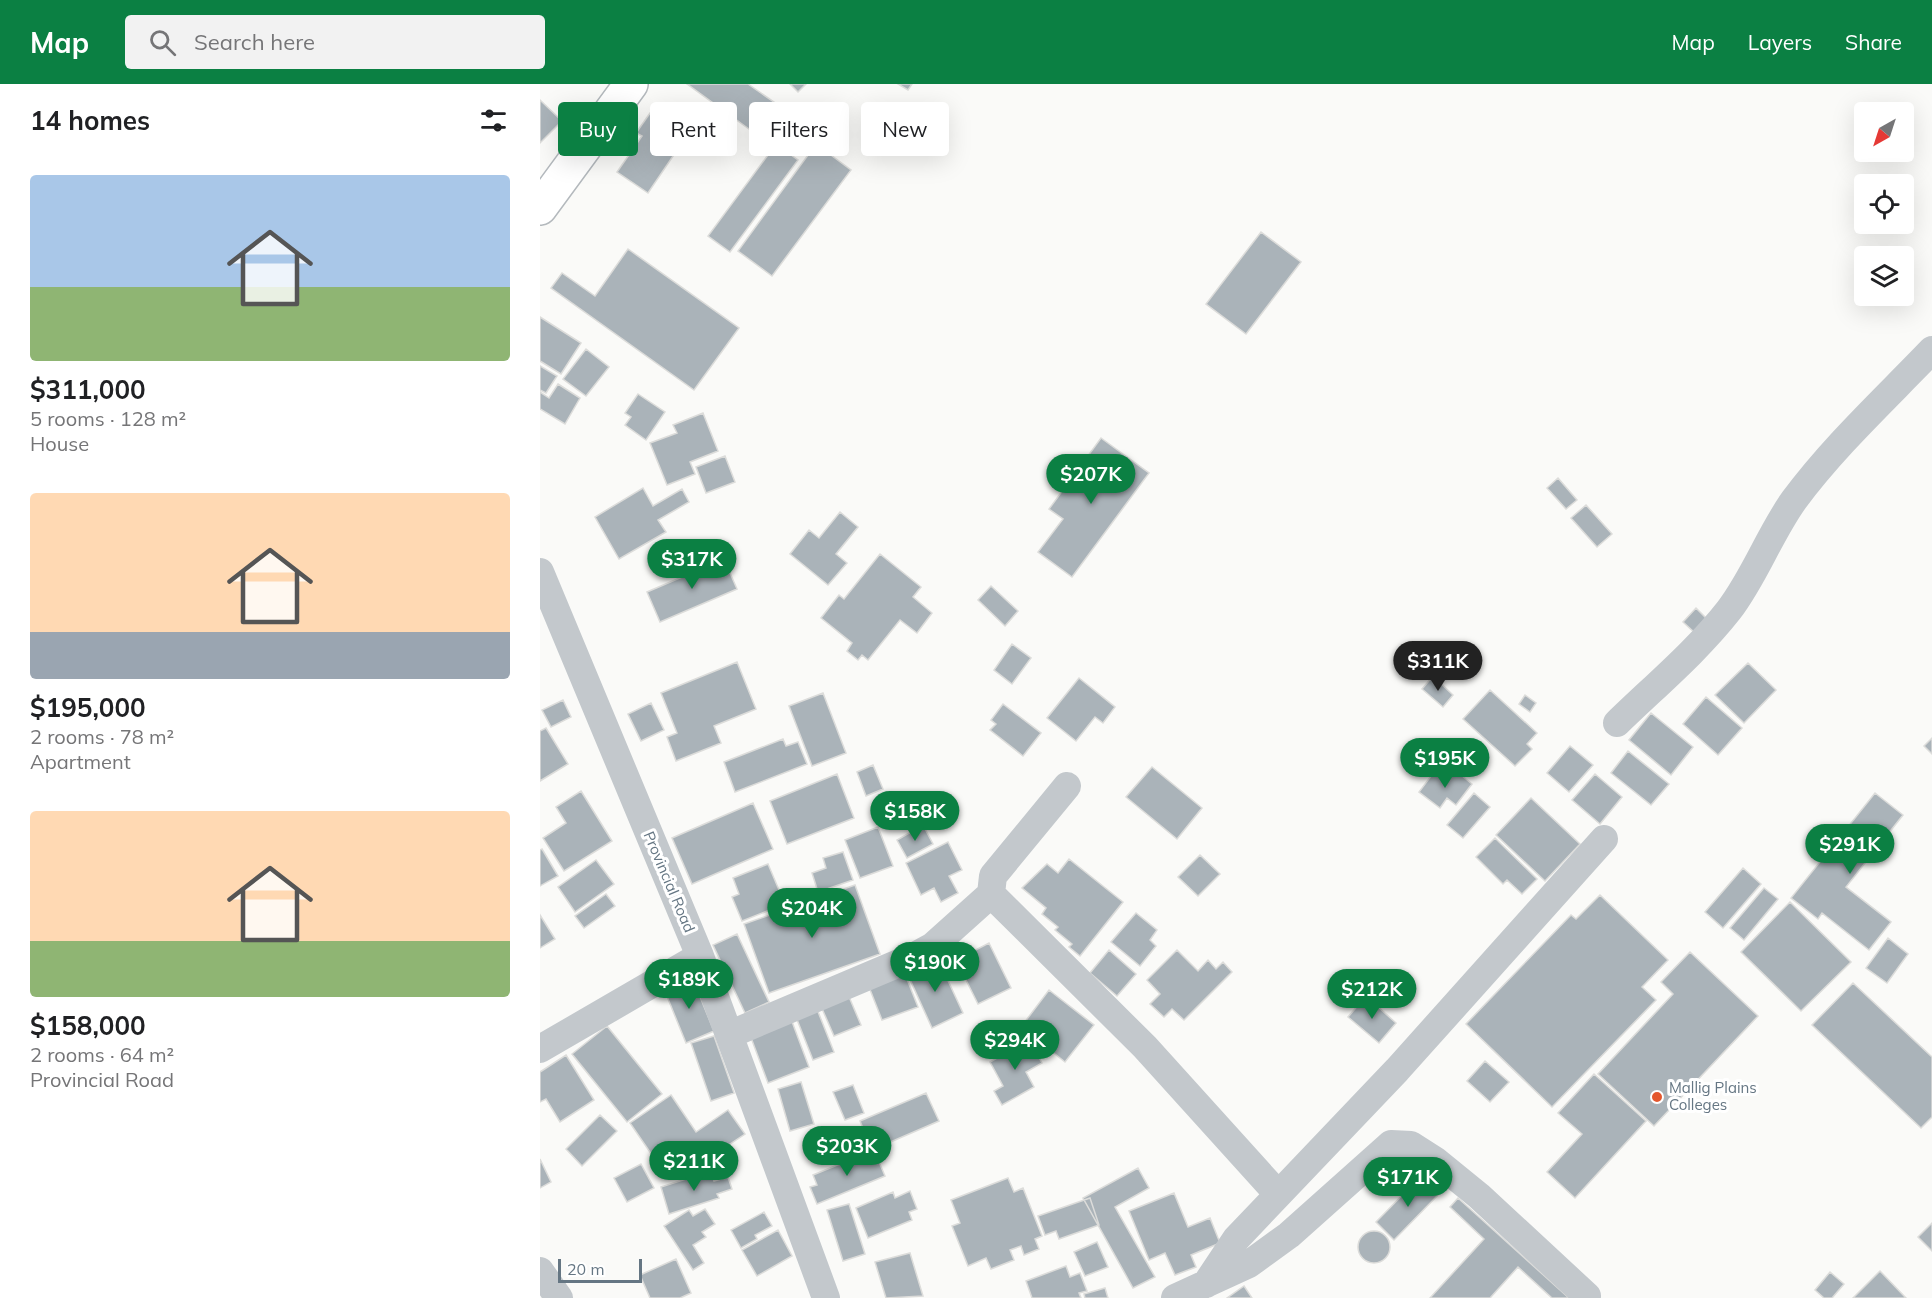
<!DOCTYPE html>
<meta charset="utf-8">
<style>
body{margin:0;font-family:Mulish,sans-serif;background:#f2f2f2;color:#202124;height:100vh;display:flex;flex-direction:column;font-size:22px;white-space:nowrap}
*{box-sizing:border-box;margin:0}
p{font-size:20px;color:#757577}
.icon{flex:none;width:33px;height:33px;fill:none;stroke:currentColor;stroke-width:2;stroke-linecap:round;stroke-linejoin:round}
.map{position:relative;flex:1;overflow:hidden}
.details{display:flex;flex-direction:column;background:#fff;width:540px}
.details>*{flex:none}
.banner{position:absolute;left:18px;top:18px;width:570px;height:54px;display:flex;gap:12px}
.needle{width:39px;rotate:219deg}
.fabs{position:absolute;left:1314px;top:18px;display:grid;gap:12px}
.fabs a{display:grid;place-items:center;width:60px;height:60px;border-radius:6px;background:#fff;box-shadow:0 6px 24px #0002;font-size:30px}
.scale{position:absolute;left:18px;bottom:15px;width:84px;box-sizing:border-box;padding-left:6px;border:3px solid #657683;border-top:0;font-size:16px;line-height:21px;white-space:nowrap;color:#657683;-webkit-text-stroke:4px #fff;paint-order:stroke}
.price{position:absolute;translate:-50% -51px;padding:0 14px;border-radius:21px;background:#0b8043;color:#fff;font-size:20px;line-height:39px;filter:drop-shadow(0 2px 3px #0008)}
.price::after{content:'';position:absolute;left:50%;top:36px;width:18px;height:14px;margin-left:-9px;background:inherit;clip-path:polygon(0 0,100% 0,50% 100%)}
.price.active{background:#222;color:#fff}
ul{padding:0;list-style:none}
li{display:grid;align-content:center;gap:12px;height:318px;padding:0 30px}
li span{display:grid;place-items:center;height:186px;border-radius:6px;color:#555}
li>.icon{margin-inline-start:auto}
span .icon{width:108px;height:108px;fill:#fffc;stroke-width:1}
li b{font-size:26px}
h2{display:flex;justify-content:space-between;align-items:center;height:72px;padding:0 30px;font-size:26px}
.tag{padding:0 21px;border-radius:6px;background:#fff;box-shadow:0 6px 24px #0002;font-size:21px;line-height:54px}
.tag.active{background:#0b8043;color:#fff}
header{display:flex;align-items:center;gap:36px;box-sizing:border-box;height:84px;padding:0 30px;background:#0b8043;color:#fff}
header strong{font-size:28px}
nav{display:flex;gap:33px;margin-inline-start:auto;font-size:21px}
.search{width:420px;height:54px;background:#f2f2f2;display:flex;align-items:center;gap:15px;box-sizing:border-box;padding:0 21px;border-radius:6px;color:#757577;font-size:22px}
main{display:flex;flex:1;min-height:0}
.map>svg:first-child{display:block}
.building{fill:#aab3b9;stroke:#dcdcda;stroke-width:1.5}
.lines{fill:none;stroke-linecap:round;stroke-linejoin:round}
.highway-casing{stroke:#b4b9bd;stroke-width:36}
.minor{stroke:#c3c8cc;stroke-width:28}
.highway{stroke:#fff;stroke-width:33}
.poi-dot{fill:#e4572e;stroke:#fff;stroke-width:2}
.labels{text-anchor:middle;stroke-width:6;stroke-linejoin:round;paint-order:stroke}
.street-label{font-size:15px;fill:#657683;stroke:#fff}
.poi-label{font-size:15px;fill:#657683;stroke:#fff;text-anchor:start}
</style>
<header>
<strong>Map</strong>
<div class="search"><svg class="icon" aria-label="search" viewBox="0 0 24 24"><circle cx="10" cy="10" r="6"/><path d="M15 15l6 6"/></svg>Search here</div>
<nav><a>Map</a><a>Layers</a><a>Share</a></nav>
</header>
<main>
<section class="details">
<h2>14 homes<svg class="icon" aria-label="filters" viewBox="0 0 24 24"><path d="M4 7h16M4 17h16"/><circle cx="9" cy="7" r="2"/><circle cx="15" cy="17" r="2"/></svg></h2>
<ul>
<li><span style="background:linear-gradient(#a9c7e8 60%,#8fb573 0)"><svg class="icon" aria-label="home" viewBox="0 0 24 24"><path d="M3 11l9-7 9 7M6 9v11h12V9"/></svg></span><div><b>$311,000</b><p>5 rooms · 128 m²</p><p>House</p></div></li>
<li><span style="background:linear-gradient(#ffd9b3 75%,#9aa5b1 0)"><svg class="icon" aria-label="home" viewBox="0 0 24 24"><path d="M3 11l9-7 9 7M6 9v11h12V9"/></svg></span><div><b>$195,000</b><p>2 rooms · 78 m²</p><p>Apartment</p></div></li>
<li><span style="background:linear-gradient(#ffd9b3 70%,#8fb573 0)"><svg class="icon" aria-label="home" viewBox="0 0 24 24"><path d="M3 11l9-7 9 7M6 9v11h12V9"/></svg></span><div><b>$158,000</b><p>2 rooms · 64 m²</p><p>Provincial Road</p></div></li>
</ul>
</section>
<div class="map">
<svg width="1392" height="1214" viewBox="0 0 1392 1214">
<rect width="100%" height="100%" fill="#fafaf8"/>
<path class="building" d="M147,0H208L241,23L220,53Z
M250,0H266L258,8Z
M358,0H372L368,6Z
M0,16L22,37L0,59Z
M110,29L146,53L108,109L77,88L102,52L96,49Z
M236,60L258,76L190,168L168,152Z
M276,60L311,86L232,192L198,167Z
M721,148L761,178L706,250L666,220Z
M88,165L199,244L154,306L11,204L22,189L55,212Z
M0,233L41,259L21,290L0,277Z
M46,265L69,283L46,312L23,295Z
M0,282L17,292L6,309L0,306Z
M18,300L40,314L25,340L0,325V308L9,314Z
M98,310L125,328L106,356L85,341L91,333L85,329Z
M163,329L178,367L150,378L155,390L127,401L110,359L137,349L133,341Z
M561,354L609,389L532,493L498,468L523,435L509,425Z
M185,372L195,398L166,409L156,383Z
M1018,394L1037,416L1026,425L1007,404Z
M103,404L113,422L142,405L149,418L118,436L126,448L79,475L55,433Z
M1046,421L1072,450L1057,463L1031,434Z
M300,428L318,443L296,470L307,479L288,501L250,470L269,446L279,454Z
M340,470L381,503L373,513L392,529L377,549L360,536L328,576L322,571L318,576L307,567L312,559L281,534L299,511L304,515Z
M184,475L197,505L120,538L107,508Z
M451,502L478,527L465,542L438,516Z
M1156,524L1168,536L1155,549L1143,538Z
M472,560L491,574L472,600L454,586Z
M197,578L216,625L174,642L181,659L136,677L127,653L137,649L121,609Z
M1208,579L1236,606L1204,639L1175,611Z
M893,592L913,611L903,623L882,605Z
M539,594L575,623L563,639L555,633L536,657L507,634Z
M950,606L997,649L987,660L992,665L975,682L923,635Z
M283,609L306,669L272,682L249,622Z
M985,611L996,619L990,628L979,620Z
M1166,613L1202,644L1178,671L1143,640Z
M23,616L31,633L11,643L2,626Z
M111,619L124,646L101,657L88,630Z
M463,620L501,649L483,672L450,646L456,640L451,636Z
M1111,629L1153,663L1131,691L1089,656Z
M6,644L28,680L0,697V647Z
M1392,654V670L1384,662Z
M243,655L246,662L258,658L267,680L195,708L184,678Z
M1030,662L1053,681L1029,708L1007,689Z
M1088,667L1129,700L1111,721L1071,689Z
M333,681L343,705L326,712L317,688Z
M612,683L662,724L637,755L586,713Z
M915,686L932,700L916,721L907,714L900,724L879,708L894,688L907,697Z
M297,690L314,734L247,760L230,717Z
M1055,690L1082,713L1060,740L1032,716Z
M41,707L72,757L24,787L3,754L26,739L16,723Z
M934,709L950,723L923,754L907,741Z
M1335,709L1363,731L1306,803L1351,838L1329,866L1282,829L1278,835L1251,814Z
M991,714L1040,760L1005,797L956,751Z
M213,719L233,765L152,800L132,754Z
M383,741L393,760L367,774L357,756Z
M338,743L353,782L320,794L305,756Z
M955,754L997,795L982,810L967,796L963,800L936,773Z
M408,758L422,786L409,792L418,809L401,818L394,804L381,811L366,779Z
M2,765L18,792L0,802V766Z
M303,768L313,796L278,808L272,789L286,784L283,774Z
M660,771L680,790L658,812L638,793Z
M529,775L583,818L540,872L529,863L532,860L515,846L518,843L502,830L506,824L482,804L507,780L518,789Z
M56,776L74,800L35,828L18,803Z
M228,780L245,820L202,837L192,813L199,810L193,794Z
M1203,784L1221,800L1183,844L1165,828Z
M315,801L340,870L229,909L204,840Z
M1224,804L1238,815L1204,856L1190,844Z
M66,810L75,822L44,844L35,832Z
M1060,811L1128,876L1102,903L1116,916L1012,1023L926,940L1031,831L1036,835Z
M1250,818L1311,878L1261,927L1201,868Z
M596,829L617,846L610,856L616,862L600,882L571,858Z
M0,831L15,855L0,864Z
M197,850L229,918L205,929L173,861Z
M1348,854L1368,870L1347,899L1326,884Z
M449,859L471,904L438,920L416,876Z
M569,866L596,890L577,912L550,889Z
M637,866L658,887L668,876L676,885L683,878L692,888L644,936L632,925L624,933L610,920L620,910L607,896Z
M1150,868L1218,932L1114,1042L1058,990L1133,910L1121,898Z
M398,875L423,929L392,944L367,889Z
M365,890L378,923L342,936L329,903Z
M152,893L174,947L146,959L124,905Z
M1313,899L1392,973V1033L1381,1044L1272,941Z
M509,906L554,941L525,978L481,943Z
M307,908L321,941L294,952L280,920Z
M826,912L856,939L839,959L808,933Z
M275,920L294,968L273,976L254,928Z
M251,935L269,983L228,999L210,951Z
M67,942L122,1010L87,1038L32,970Z
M174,952L194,1009L171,1017L151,959Z
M489,956L502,979L486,988L494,1003L462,1021L454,1007L463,1002L450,978Z
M26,971L54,1016L20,1038L6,1015L0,1018V988Z
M945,977L969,998L950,1018L927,997Z
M1054,990L1106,1037L1035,1114L1007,1088L1042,1050L1018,1029Z
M261,998L274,1040L250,1047L238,1005Z
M313,1001L324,1029L305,1036L293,1008Z
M386,1009L399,1037L332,1066L320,1037Z
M131,1011L156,1048L188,1026L205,1050L163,1078L159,1072L127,1093L90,1039Z
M60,1031L77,1047L42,1082L26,1065Z
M302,1048L309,1069L283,1077L277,1056Z
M334,1066L345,1092L277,1120L270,1103L277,1101L273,1091Z
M0,1075L11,1098L0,1104Z
M101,1080L114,1104L87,1118L74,1094Z
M598,1084L609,1104L575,1123L615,1193L593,1204L543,1114Z
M171,1087L174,1097L188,1093L192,1105L177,1110L179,1114L129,1130L121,1103Z
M881,1092L899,1110L854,1156L836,1138Z
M468,1094L474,1108L483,1104L502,1152L495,1155L499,1165L484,1171L481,1162L470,1166L474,1176L451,1185L446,1174L428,1182L412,1142L420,1139L411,1116Z
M370,1107L377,1125L369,1128L372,1136L328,1154L316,1124L353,1108L355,1114Z
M634,1109L648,1143L670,1134L680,1159L651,1171L656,1183L635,1191L625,1169L609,1176L589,1127Z
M550,1114L559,1141L519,1155L516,1147L505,1151L498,1132Z
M918,1114L1029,1214H1012L978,1183L950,1214H890L944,1155L910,1123Z
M309,1120L325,1170L303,1177L287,1126Z
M165,1125L175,1140L162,1148L166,1153L153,1161L164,1179L153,1186L124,1142L149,1126L153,1132Z
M224,1128L232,1142L215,1151L217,1155L201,1164L191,1146Z
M1392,1139V1167L1378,1153Z
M238,1146L252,1172L217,1192L202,1166Z
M818 1163a16 16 0 1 1 32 0a16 16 0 1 1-32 0Z
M557,1158L568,1183L545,1192L534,1168Z
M370,1169L383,1212L346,1214L335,1178Z
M136,1175L151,1209L140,1214H110L100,1191Z
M526,1182L530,1193L540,1189L547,1207L539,1209L541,1214H492L486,1197Z
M1340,1187L1366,1214H1313Z
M1290,1188L1304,1200L1292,1214H1284L1275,1206Z
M704,1202L712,1214H687Z
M565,1204L568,1214H545L544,1210Z"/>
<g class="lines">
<defs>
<path id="highway" d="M0,124L91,0"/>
</defs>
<use href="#highway" class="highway-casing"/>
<path class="minor" d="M0,488L160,872L286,1214
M1077,639C1115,602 1157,567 1189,526C1215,492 1229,451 1254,416C1294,362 1345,315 1392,266
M527,702L453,792L451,810L605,963L737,1109
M191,950L371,874L393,862L451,810
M0,965L160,872
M0,1187L19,1214
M666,1200L696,1155L857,986L1064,755
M635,1214L709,1180L749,1151L851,1060L871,1061L896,1077L939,1112L1047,1212"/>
<use href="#highway" class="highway"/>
</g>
<circle class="poi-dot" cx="1117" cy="1013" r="6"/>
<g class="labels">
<g class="street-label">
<text transform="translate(129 798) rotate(67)" y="5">Provincial Road</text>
</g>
<g class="poi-label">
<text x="1129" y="1009">Mallig Plains<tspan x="1129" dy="17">Colleges</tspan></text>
</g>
</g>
</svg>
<div class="fabs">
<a><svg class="needle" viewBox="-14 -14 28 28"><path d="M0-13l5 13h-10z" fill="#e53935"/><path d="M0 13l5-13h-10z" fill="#757577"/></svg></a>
<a><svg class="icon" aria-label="locate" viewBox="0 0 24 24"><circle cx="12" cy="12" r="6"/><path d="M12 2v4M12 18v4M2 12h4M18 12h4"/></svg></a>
<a><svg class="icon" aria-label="layers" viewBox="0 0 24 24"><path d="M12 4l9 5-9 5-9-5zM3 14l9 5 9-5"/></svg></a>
</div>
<div class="scale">20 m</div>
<b class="price" style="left:551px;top:421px">$207K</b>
<b class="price" style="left:152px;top:506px">$317K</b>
<b class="price active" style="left:898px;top:608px">$311K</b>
<b class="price" style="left:905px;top:705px">$195K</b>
<b class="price" style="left:375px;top:758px">$158K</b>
<b class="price" style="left:1310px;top:791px">$291K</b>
<b class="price" style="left:272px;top:855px">$204K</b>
<b class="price" style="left:395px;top:909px">$190K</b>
<b class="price" style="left:149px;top:926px">$189K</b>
<b class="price" style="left:832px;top:936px">$212K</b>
<b class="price" style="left:475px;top:987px">$294K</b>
<b class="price" style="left:307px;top:1093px">$203K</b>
<b class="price" style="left:154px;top:1108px">$211K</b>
<b class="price" style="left:868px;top:1124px">$171K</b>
<div class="banner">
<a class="tag active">Buy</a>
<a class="tag">Rent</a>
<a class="tag">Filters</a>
<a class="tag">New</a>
</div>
</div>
</main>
